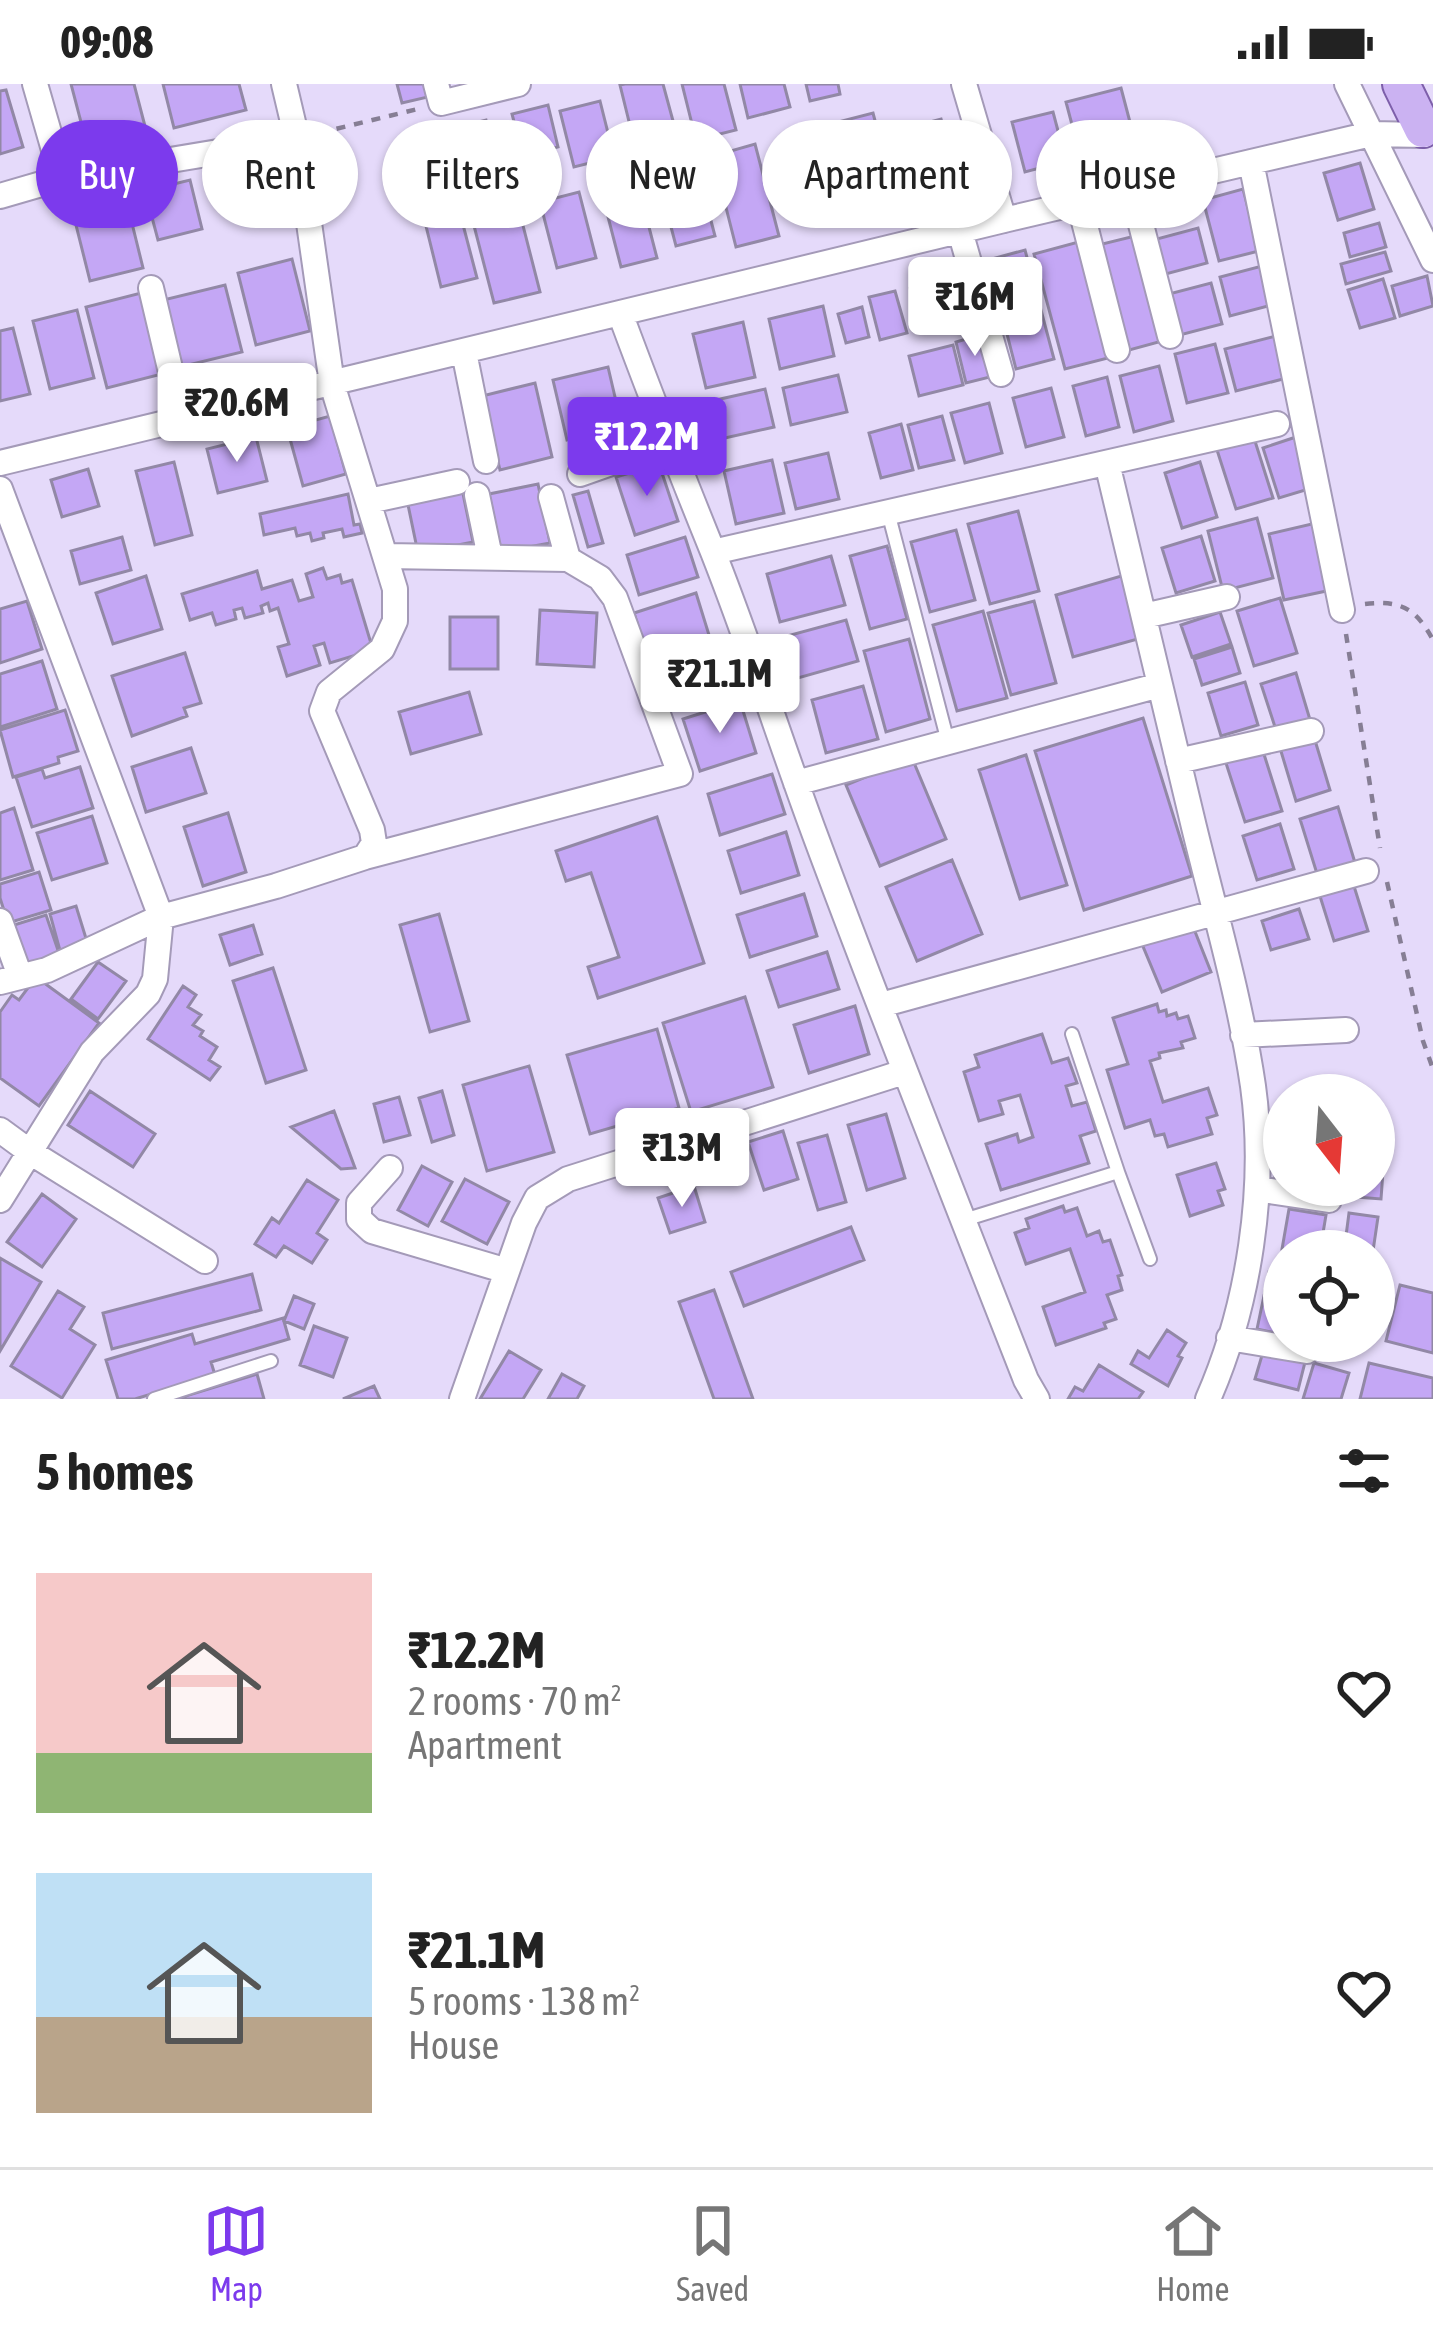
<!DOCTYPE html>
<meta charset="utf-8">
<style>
body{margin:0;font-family:"Asap Condensed",sans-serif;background:#f2f2f2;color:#222;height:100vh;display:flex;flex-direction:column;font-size:45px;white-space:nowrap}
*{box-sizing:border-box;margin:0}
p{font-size:39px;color:#767676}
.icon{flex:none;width:66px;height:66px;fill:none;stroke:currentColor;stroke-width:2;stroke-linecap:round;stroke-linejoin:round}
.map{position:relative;height:1315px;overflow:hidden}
.side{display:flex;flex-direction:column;background:#fff;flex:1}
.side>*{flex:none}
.top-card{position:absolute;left:36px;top:36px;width:1362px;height:108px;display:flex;gap:24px}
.needle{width:78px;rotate:163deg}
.controls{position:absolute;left:1263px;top:990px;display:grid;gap:24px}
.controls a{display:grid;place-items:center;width:132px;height:132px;border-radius:50%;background:#fff;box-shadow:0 3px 9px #0004;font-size:60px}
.price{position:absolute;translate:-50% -102px;padding:0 27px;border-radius:12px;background:#fff;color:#222;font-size:39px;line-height:78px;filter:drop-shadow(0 3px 6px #0008)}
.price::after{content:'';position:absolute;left:50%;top:72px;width:36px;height:27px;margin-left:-18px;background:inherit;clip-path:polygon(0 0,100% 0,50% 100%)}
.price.on{background:#7c3aed;color:#fff}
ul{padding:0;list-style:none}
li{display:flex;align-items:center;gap:36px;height:300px;padding:0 36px}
li span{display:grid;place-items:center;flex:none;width:336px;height:240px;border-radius:0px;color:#555}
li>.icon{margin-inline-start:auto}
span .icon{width:144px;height:144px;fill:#fffc;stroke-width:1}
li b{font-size:51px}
h2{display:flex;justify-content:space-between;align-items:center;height:144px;padding:0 36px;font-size:51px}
.pill{padding:0 42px;border-radius:54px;background:#fff;box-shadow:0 3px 9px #0004;font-size:42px;line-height:108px}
.pill.on{background:#7c3aed;color:#fff}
.status{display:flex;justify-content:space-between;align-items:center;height:84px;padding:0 60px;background:#fff;direction:ltr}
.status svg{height:33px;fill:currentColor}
.tab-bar{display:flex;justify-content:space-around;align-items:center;height:168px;border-top:3px solid #e0e0e0;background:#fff;font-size:33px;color:#767676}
.tab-bar a{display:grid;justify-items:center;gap:6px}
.tab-bar .on{color:#7c3aed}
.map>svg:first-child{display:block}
.building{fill:#c4a7f5;stroke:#9288a6;stroke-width:3}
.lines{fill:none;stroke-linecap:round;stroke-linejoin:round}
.service-casing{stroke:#a49ab8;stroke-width:16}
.minor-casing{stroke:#a49ab8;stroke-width:28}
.primary-casing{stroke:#7d5faa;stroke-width:40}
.path{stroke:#867e94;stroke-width:4.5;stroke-dasharray:9 9;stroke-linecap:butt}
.service{stroke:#fff;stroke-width:12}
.minor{stroke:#fff;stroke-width:24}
.primary{stroke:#cbb2f2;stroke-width:36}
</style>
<div class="status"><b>09:08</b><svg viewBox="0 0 49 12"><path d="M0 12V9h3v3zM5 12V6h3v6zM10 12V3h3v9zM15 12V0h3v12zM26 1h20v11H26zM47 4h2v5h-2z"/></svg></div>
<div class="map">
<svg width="1433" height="1315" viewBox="0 0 1433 1315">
<rect width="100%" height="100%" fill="#e5dafa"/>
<path class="building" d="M71,0H134L146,46L87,61Z
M163,0H239L246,26L174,44Z
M397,0H425L428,13L402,19Z
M625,0H663L679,59L637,70L620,1Z
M682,0H724L736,46L696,56Z
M740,0H784L790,23L748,34Z
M806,0H838L840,10L810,17Z
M1121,4L1136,61L1081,75L1066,18Z
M6,6L23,63L0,70V7Z
M600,17L614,73L574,83L560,27Z
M548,21L558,63L523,72L512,30Z
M1053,28L1066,77L1025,88L1012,38Z
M873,29L894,109L859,118L838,38Z
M941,35L958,100L916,111L899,46Z
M486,36L501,95L450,108L435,49Z
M827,39L848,117L813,126L794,48Z
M755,60L779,152L736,163L713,72Z
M695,76L715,152L676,162L656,86Z
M1360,79L1374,125L1338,136L1324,89Z
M276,86L287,129L250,139L239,95Z
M636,93L657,174L621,183L600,102Z
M190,96L202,145L158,156L145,107Z
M1243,105L1259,167L1219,177L1203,116Z
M579,108L596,174L557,184L540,118Z
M127,119L143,184L90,197L74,133Z
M518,122L540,208L494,219L472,134Z
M461,133L477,194L441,203L426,142Z
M1379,139L1386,163L1350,173L1344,149Z
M1198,144L1207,179L1162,191L1153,156Z
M1139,151L1166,256L1122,268L1094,162Z
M1082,157L1112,273L1065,285L1034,170Z
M1025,166L1054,275L1016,285L988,176Z
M1385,168L1391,187L1346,200L1341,180Z
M292,175L310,247L256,261L238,189Z
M1262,182L1272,221L1230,232L1220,193Z
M967,187L979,232L955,238L943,193Z
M1427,192L1433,222L1400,232L1392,202Z
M1383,195L1395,234L1360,244L1348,206Z
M939,196L951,240L921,248L910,204Z
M1211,199L1222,240L1176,252L1165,211Z
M225,201L242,268L176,284L159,217Z
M895,207L907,249L880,256L869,213Z
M141,209L162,290L107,304L86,223Z
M823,222L834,272L780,285L769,235Z
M862,223L869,253L846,259L838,230Z
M77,226L94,294L50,305L33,237Z
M743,238L755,293L706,304L693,250Z
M13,244L30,310L0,317V247Z
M983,250L994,292L966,299L956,258Z
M1276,252L1287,294L1236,307L1225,265Z
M1215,260L1228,309L1187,319L1175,270Z
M953,261L963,301L919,312L909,272Z
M1159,282L1173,337L1134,348L1120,292Z
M608,283L622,343L567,356L553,296Z
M838,291L847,328L791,341L783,304Z
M1107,293L1119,343L1086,352L1073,302Z
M535,299L552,373L500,386L482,312Z
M1051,304L1064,353L1026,363L1013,314Z
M765,305L774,343L716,356L707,318Z
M989,319L1002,369L965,379L951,329Z
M330,332L346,390L303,402L287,344Z
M942,332L954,376L919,384L908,341Z
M901,340L913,386L881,394L869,349Z
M256,353L267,397L218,409L207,365Z
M1296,353L1312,404L1279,414L1263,364Z
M1254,354L1273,414L1236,425L1217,366Z
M828,369L839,415L796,425L785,379Z
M772,376L784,429L736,440L724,387Z
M174,378L192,451L155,461L136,387Z
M1200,378L1217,433L1182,444L1165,389Z
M659,380L678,437L635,451L616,393Z
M88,385L99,422L62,433L51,396Z
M538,400L550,459L501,468L489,410Z
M462,405L473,458L418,469L407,416Z
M588,407L603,459L588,463L573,411Z
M348,410L354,441L360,440L362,449L344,453L342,445L323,449L324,454L312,457L310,449L297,452L295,444L264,451L260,430Z
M1018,427L1039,507L990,520L968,440Z
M1257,434L1273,494L1223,507L1208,447Z
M1316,439L1331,506L1284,516L1269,450Z
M956,446L975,516L930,528L911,458Z
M1201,452L1215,497L1176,509L1162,464Z
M122,453L131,486L80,500L71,467Z
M685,453L698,493L639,511L627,471Z
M887,462L907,535L870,545L850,472Z
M831,472L845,521L780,538L767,490Z
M323,484L327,495L340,491L342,499L352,496L373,566L330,579L324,559L314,562L320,581L287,592L278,563L289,560L278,524L270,527L268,519L261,522L263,529L245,534L242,524L234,526L236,535L216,541L212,529L190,536L182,510L257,487L262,505L292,496L299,517L313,513L306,490Z
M1128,490L1145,553L1073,573L1056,511Z
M146,492L162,545L113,560L96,509Z
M696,509L709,551L647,571L634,529Z
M1280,514L1297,569L1254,582L1237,527Z
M27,517L42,565L0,579V525Z
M1034,517L1056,599L1011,611L988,529Z
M540,526L597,529L594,583L537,580Z
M983,527L1007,614L957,627L933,541Z
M1220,528L1231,560L1192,573L1181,541Z
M450,533H498V585H450Z
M846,536L858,577L798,594L787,552Z
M909,555L930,635L886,648L864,567Z
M1232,563L1240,589L1202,601L1194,575Z
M185,569L201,619L184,624L187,632L132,652L112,592Z
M722,569L732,601L677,618L667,587Z
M42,577L57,625L0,643V590Z
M1296,589L1311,639L1277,649L1261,600Z
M1245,598L1258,641L1221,652L1208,609Z
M863,602L878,655L826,669L812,616Z
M469,608L481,650L411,670L399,628Z
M740,617L756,669L700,687L683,635Z
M65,626L78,667L58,673L59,679L13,693L0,646Z
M1143,634L1192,792L1084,826L1035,667Z
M1314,653L1330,706L1296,717L1280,664Z
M191,664L206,709L146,728L132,683Z
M1262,664L1282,727L1245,738L1225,676Z
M1026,671L1067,801L1020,815L979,686Z
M912,674L946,755L880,782L846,701Z
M80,683L93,724L32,743L16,693L42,685L45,694Z
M772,690L785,730L720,751L708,710Z
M1338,723L1356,782L1318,793L1300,735Z
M14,724L33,786L0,796V729Z
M228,729L246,788L203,802L184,743Z
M92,732L107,779L52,796L37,749Z
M657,733L704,879L598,914L588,883L619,873L591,789L566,797L556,767Z
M1280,740L1294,785L1257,796L1243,752Z
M786,748L799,791L741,809L728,767Z
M952,776L982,850L917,877L886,803Z
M39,788L51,826L8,839L0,814V800Z
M1353,799L1368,847L1334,857L1319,809Z
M804,810L817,852L750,873L737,831Z
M76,822L89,864L62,874L50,830Z
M1299,825L1309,855L1271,866L1262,837Z
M439,830L469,937L430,948L400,841Z
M46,831L61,875L27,886L14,841Z
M1192,840L1211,888L1162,908L1142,860Z
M253,841L262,870L230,881L220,851Z
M827,868L839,905L779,923L767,887Z
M98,878L126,897L98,935L71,915Z
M273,884L306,986L266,999L233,897Z
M36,893L99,939L39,1022L0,994V928L12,911L19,916Z
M183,902L196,911L188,923L201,931L193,941L203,947L200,952L217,963L209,976L220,983L210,996L148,955Z
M745,913L773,1003L691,1028L663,939Z
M1157,920L1159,928L1166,926L1167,932L1176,929L1178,935L1188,932L1195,954L1181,958L1183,964L1159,969L1160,974L1150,977L1163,1018L1208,1004L1217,1031L1207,1034L1212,1050L1168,1063L1164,1050L1155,1052L1150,1036L1125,1044L1107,986L1128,980L1113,934Z
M855,922L869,970L809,989L794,941Z
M657,945L679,1024L590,1050L567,971Z
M1042,950L1052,979L1068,974L1077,999L1066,1002L1072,1022L1087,1018L1096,1047L1080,1052L1089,1079L1001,1106L986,1060L1017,1050L1019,1058L1033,1053L1020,1011L999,1017L1003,1030L979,1037L964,988L979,983L975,971Z
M529,982L554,1068L487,1087L463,1001Z
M90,1007L155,1050L133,1083L68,1041Z
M442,1007L454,1051L432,1058L419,1014Z
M399,1013L410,1051L384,1058L374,1020Z
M334,1027L355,1084L341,1085L291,1043Z
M886,1030L905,1094L867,1106L848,1041Z
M783,1047L798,1095L764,1106L748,1058Z
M739,1051L747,1079L691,1096L683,1068Z
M827,1051L846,1118L818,1126L798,1059Z
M1276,1051H1284V1096H1275Z
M1374,1059L1385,1060L1381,1115L1343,1112V1101H1374Z
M1216,1079L1225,1105L1218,1107L1223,1121L1190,1132L1177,1091Z
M422,1082L452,1098L428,1142L398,1126Z
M465,1095L509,1118L487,1160L442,1137Z
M307,1096L338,1116L317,1149L327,1156L312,1179L284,1162L276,1173L255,1160L272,1134L279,1139Z
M694,1102L705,1138L670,1149L658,1114Z
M42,1110L76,1135L42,1183L7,1158Z
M1063,1122L1065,1128L1077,1124L1087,1152L1099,1147L1103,1158L1110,1156L1122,1191L1118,1192L1122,1206L1107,1211L1116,1235L1104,1239L1106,1244L1056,1261L1043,1223L1085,1208L1070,1165L1026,1180L1015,1149L1029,1144L1026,1135Z
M1289,1125L1326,1131L1320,1167L1282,1165Z
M1349,1129L1378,1133L1373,1167H1344Z
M851,1143L864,1176L744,1222L731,1188Z
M0,1174L41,1198L0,1267Z
M1269,1188L1284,1191V1251L1257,1245Z
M252,1190L261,1226L112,1265L103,1229Z
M1400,1201L1433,1209V1269L1386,1257Z
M714,1206L753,1315H714L679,1218Z
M58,1207L84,1223L70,1245L95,1261L62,1314L11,1282Z
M294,1212L314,1220L304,1245L284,1237Z
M283,1234L289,1255L211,1278L215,1291L135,1315H118L106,1276L192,1250L195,1260Z
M314,1242L347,1254L333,1293L300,1281Z
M1167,1246L1186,1259L1178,1272L1182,1274L1168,1302L1131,1280L1138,1267L1149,1274Z
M1323,1257H1353L1349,1271L1321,1264Z
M509,1267L541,1286L523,1315H480Z
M1263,1268L1305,1278L1298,1306L1255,1295Z
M1314,1279L1349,1289L1341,1315H1303Z
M1369,1279L1433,1294V1315H1360Z
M1099,1281L1143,1308L1138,1315H1068L1075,1303L1083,1307Z
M257,1290L264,1315H176Z
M562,1290L584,1302L577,1315H548Z
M374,1302L380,1315H343Z"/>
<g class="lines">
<defs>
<path id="service" d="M888,428L948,658
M1118,1088L1150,1175
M964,1136L1118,1088L1072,950
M154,1315L271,1277"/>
<path id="minor" d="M35,0L62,94
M436,0L441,19L518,0
M964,0L1004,136
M1347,0L1433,176
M1251,78L1342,526
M1132,106L1170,252
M0,112L62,94L297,55
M1079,118L1117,266
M960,147L1001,290
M151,204L182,335
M620,229C650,310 681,389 713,468C750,561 780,657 815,751C883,934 955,1115 1026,1296L1037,1315
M464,268L486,377
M0,379L1004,136L1371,50L1424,51
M1107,379C1136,500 1165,622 1194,743C1215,829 1240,914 1253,1002C1267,1103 1249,1222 1208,1315
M580,390L668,359
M0,405L161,833L155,895L148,910L92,968L0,1116
M477,411L490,473
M551,413L568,475
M369,417L457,398
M713,468L1277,340
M1144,532L1227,513
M1178,677L1311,647
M796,699L1160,601
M365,773L680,690L615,514L600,494L568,475L386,472
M0,837L20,892
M0,898L47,886L161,833L276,802L365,773L374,759L372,746L322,627L329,608L382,565L395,537V505L332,300L297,55L284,0
M881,921L1366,787
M1243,951L1346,946
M0,1046L30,1068L205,1177
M390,1084L359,1119V1135L372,1147L507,1187
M1257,1105L1329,1116
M1229,1254L1307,1267
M462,1315L524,1139L537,1114L568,1095L904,988"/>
<path id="primary" d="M1401,0L1423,45"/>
</defs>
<use href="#service" class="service-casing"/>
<use href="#minor" class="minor-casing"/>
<use href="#primary" class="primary-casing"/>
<path class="path" d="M319,49L418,25
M1365,520C1400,516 1416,524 1433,556
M1346,550L1380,764
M1387,798L1423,957L1433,985"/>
<use href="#service" class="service"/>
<use href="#minor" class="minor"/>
<use href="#primary" class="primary"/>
</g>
</svg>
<div class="controls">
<a><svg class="needle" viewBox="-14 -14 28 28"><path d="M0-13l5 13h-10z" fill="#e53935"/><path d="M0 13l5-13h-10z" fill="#767676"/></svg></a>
<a><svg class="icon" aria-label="locate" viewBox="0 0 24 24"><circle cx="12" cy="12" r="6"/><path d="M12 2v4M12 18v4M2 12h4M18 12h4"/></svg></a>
</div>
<b class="price" style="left:975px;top:275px">₹16M</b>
<b class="price" style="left:237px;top:381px">₹20.6M</b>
<b class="price on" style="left:647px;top:415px">₹12.2M</b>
<b class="price" style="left:720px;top:652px">₹21.1M</b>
<b class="price" style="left:682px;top:1126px">₹13M</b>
<div class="top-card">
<a class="pill on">Buy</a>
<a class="pill">Rent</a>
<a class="pill">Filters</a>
<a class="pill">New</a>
<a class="pill">Apartment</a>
<a class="pill">House</a>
</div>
</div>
<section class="side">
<h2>5 homes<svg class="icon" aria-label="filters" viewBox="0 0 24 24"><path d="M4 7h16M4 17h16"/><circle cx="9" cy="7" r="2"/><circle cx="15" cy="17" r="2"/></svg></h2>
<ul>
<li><span style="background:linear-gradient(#f6c9c9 75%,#8fb573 0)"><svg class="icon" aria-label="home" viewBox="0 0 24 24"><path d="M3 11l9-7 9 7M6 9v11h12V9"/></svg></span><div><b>₹12.2M</b><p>2 rooms · 70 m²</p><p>Apartment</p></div><svg class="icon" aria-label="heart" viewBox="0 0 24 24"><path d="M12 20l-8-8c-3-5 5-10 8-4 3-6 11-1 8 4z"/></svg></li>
<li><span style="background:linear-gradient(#bfe0f5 60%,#b9a48a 0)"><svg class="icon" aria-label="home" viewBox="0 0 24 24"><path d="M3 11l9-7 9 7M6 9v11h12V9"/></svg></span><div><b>₹21.1M</b><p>5 rooms · 138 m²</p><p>House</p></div><svg class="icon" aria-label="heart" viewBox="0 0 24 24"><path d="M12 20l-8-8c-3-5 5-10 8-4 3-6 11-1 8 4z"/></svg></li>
</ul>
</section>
<nav class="tab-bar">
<a class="on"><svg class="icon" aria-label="map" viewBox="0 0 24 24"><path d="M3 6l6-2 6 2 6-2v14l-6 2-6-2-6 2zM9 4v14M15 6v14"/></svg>Map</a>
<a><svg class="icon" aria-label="saved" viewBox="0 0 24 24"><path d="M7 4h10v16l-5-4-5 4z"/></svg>Saved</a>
<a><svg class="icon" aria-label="home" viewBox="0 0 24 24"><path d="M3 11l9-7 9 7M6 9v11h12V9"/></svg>Home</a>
</nav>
